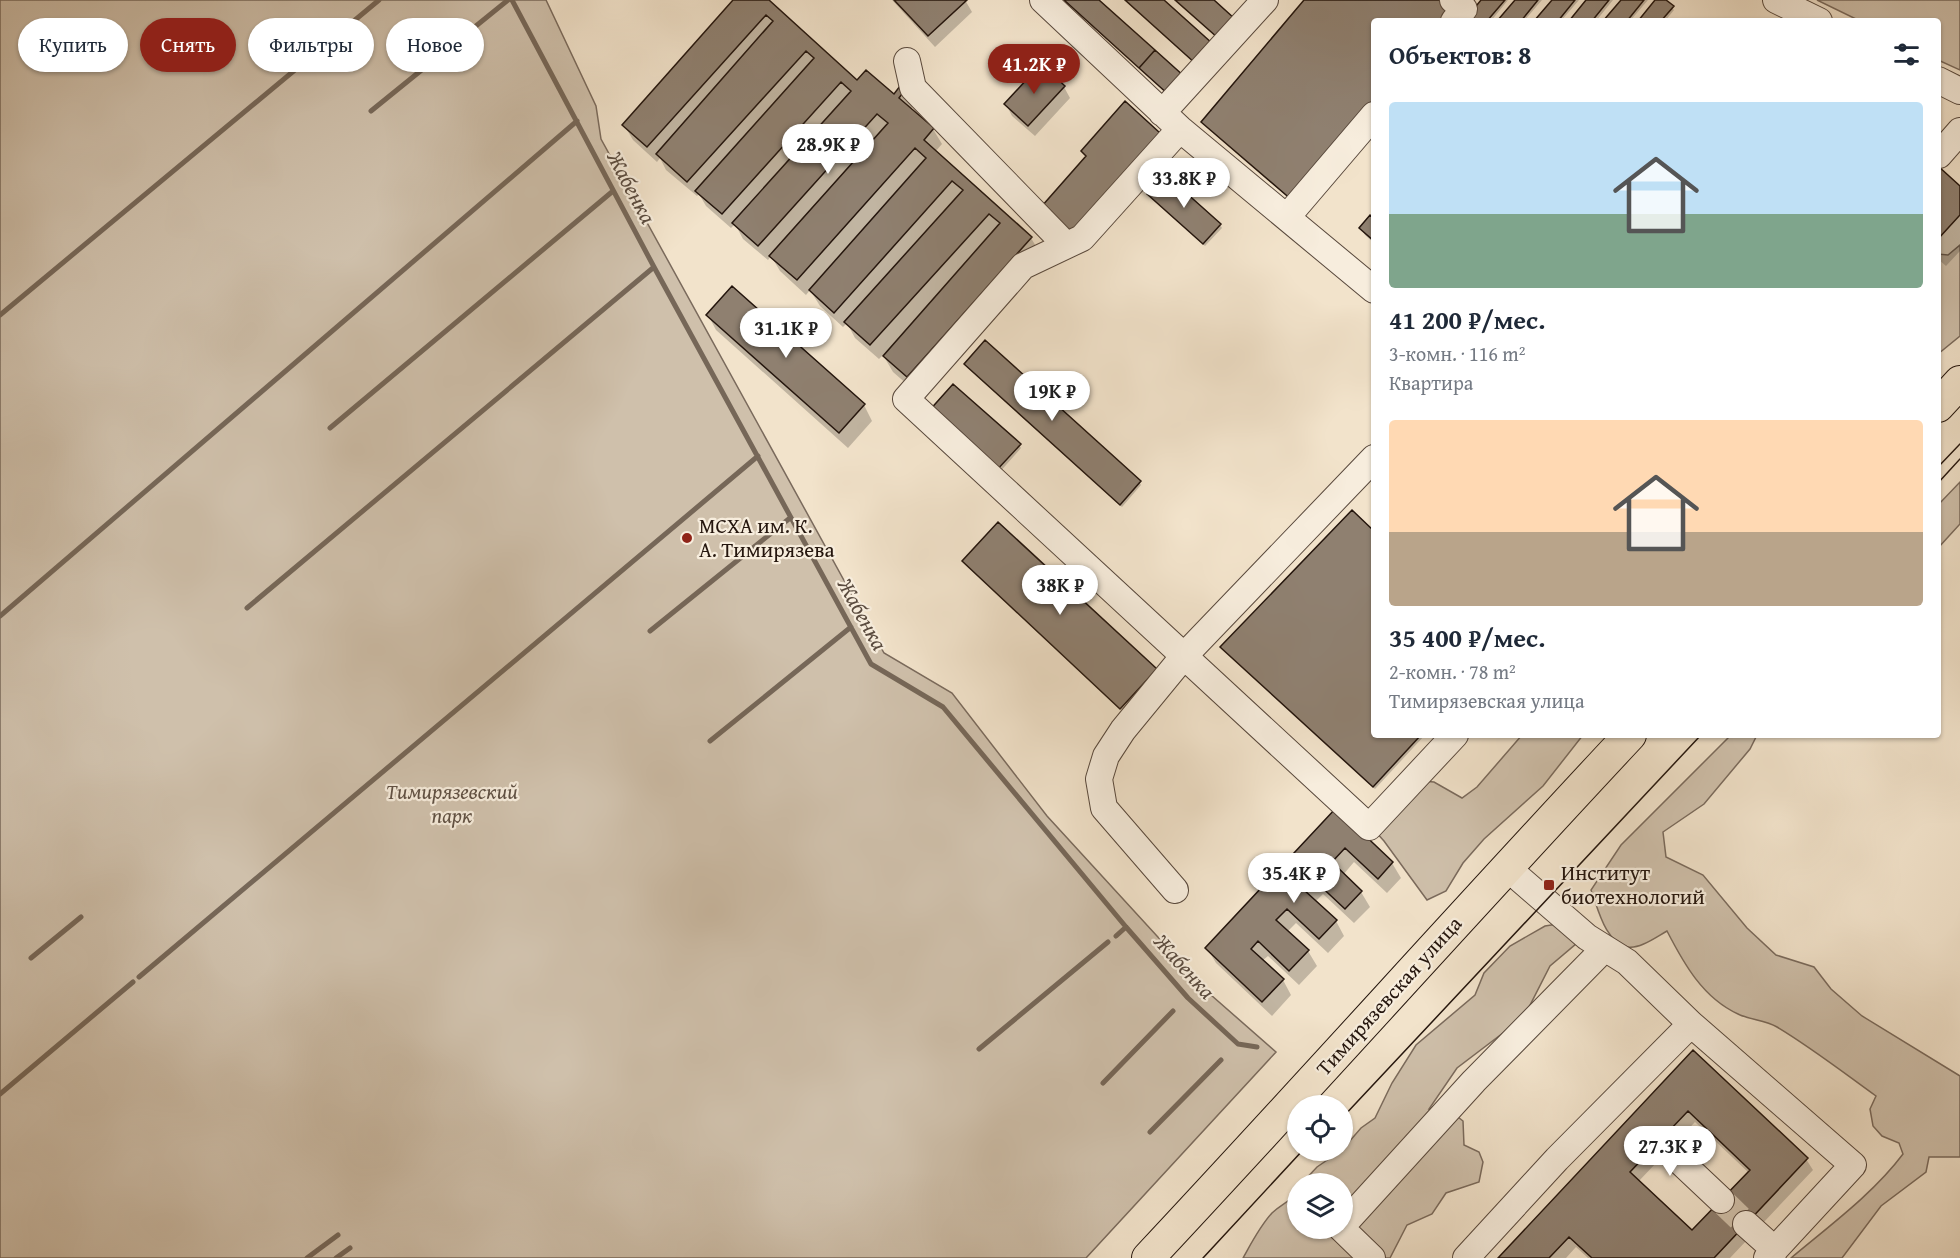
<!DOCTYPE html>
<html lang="ru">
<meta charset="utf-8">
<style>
body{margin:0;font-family:"Gentium Book Plus",serif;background:#f6f6f7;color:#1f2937;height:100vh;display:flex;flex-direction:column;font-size:22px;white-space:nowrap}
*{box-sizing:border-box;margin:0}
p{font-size:20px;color:#747a83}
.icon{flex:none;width:33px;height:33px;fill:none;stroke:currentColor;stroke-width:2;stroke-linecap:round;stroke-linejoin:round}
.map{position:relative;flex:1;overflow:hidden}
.panel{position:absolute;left:1371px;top:18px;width:570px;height:720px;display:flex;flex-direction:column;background:#fff;border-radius:6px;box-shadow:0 2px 4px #0004}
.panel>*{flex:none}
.banner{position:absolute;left:18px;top:18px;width:570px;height:54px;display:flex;gap:12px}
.tools{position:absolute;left:1287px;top:1095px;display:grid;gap:12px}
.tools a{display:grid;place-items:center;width:66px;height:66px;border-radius:50%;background:#fff;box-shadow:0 2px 4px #0004;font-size:30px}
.price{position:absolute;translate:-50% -51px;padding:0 14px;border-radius:21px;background:#fff;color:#222;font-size:20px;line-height:39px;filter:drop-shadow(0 2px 3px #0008)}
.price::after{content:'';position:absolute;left:50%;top:36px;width:18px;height:14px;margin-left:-9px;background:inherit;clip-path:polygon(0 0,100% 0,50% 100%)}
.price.active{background:#8f2418;color:#fff}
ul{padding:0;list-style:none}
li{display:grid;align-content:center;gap:12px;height:318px;padding:0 18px}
li span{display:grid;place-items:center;height:186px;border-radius:6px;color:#555}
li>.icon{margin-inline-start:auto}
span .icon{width:108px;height:108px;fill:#fffc;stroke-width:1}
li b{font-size:26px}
h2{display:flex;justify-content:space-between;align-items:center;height:72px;padding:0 18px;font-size:26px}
.chip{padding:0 21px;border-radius:27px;background:#fff;box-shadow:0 2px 4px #0004;font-size:21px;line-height:54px}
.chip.active{background:#8f2418;color:#fff}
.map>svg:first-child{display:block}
.green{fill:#cfc0ab;stroke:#7a6a5c;stroke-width:1.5}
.shadow{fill:#0003;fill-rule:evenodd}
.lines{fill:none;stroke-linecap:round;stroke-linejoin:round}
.stream{stroke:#766758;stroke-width:5}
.building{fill:#8f8070;stroke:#24150d;stroke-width:1.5;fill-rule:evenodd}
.minor-tunnel{stroke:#d3c4ae;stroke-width:26;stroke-dasharray:26 13;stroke-linecap:butt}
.minor-casing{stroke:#58483c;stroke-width:28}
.major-casing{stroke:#24150d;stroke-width:34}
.minor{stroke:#f7eddd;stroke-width:26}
.major{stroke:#f2e3cb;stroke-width:32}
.tram{stroke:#24150d;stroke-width:1.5}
.poi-dot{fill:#8f2418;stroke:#f7eddd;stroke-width:2}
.labels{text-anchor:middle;stroke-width:4.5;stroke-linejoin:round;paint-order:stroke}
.poi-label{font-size:21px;fill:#24150d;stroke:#f7eddd;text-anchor:start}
.park-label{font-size:21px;font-style:italic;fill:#605144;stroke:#f7eddd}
.street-label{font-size:21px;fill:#24150d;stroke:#f7eddd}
.water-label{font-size:22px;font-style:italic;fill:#5a4b3f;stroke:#f7eddd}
</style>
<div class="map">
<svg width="1960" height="1258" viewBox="0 0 1960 1258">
<rect width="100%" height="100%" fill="#f2e3cb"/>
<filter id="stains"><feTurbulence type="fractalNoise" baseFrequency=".00333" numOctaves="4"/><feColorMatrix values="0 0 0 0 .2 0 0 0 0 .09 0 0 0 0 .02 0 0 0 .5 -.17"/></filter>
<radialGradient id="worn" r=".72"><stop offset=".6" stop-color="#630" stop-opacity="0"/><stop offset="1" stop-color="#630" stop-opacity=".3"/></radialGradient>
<path class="green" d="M0,0H546L596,106L601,139L884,653L952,693L1047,816L1211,995L1276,1052L1086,1258H0Z
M1817,0H1960V70L1938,60V21H1860Z
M1960,245V336L1938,354V254L1948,255Z
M1960,482V524L1938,548V505Z
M1522,735H1583L1543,786L1484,839L1463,863L1446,891L1427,900L1384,841L1375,831L1397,779L1434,782L1462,798L1477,787Z
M1731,735H1757L1750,749L1704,804L1663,832L1666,857L1703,875L1747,928L1776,955L1814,967L1831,989L1862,1016L1960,1076V1157H1929L1926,1172L1881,1206L1842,1258H1791C1829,1226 1873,1194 1903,1154L1899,1143L1882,1136L1873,1126L1870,1109L1876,1096C1844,1073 1812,1048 1777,1027C1765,1020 1750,1020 1738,1014C1703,998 1684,964 1667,931C1656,937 1640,949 1628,947C1605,943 1598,908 1591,890L1621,845Z
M1564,923L1577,943L1550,966L1524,1017L1457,1068L1429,1109H1448L1463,1121L1464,1145L1479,1152L1483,1162L1479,1182L1446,1193L1432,1214L1407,1225L1390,1258H1243C1252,1242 1260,1226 1272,1213C1282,1203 1290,1203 1297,1190L1298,1228H1342V1184L1302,1183L1317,1167L1342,1150L1361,1128L1375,1118L1392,1083L1416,1045L1475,995L1484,973L1510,946L1545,926Z"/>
<path class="shadow" d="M734,0H767L857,82L894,96L901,88L913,106L910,110L933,129L942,144L935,152L1031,238L1040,253L916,392L893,372L883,355L879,359L855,338L847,323L843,327L820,306L810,290L806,295L780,271L771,256L768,260L743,239L735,224L731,228L706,206L699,194L697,196L666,170L660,158L657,162L633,140L624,125Z
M892,0H965L972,12L935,47Z
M1064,0H1097L1174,101L1143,71Z
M1306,0L1374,21L1295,203L1202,122Z
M1483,0H1508L1491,21H1466Z
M1516,0H1542L1524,21H1499Z
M1553,0H1579L1561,21H1536Z
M1588,0H1613L1596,21H1571Z
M1622,0H1648L1630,21H1605Z
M1657,0H1664L1674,10L1665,21H1640Z
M1064,87L1070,98L1035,136L1012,116L1006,104Z
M1938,168L1960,188V251L1946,266L1938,259Z
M1149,195L1220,225L1222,228L1205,246Z
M1374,221V243L1365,235L1361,228Z
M708,315L864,405L872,421L848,448L716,330Z
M967,367L1139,482L1141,485L1122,507Z
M932,415L1019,445L1021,448L998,474Z
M1374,533V735H1425L1375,789L1222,648Z
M964,561L1157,673L1123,711Z
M1336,810L1392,863L1401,878L1387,893L1354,862L1343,875L1361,892L1370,907L1354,923L1323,894L1315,902L1336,921L1344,936L1328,953L1296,923L1287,932L1308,951L1317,966L1299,985L1268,956L1262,961L1283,980L1291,995L1272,1016L1216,963L1207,948Z
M1693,1052L1806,1159L1813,1170L1730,1258H1588L1576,1247L1566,1258H1500ZM1695,1122L1749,1173L1693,1233L1638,1182Z"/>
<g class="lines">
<path class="stream" d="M512,0L654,267L871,664L943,707L1126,927L1188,998L1238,1044L1257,1047
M371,111L508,0
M0,315L379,0
M330,428L613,191
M247,608L654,267
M0,616L577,121
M650,631L790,518
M710,741L851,627
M1116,936L1126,927
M31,958L81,917
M139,977L758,456
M979,1049L1108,942
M1103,1083L1173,1011
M0,1094L133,982
M1150,1132L1221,1060
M307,1258L338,1235
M336,1258L350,1248"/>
</g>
<path class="building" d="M733,0H769L857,80L866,70L894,94L900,86L905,90L899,98L934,128L924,140L1032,237L907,377L883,356L1000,223L989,214L870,345L844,322L963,190L952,181L834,313L809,290L926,158L915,148L797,280L769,256L888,123L877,114L758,246L732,223L851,91L841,82L722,214L695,191L814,58L806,51L687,182L656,154L773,21L766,15L647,147L622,125Z
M894,0H967L928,36Z
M1064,0H1099L1155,50L1139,68Z
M1125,0H1164L1213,44L1196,64Z
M1175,0H1214L1235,19L1218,38Z
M1304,0H1444L1455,9L1445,21H1374V105L1293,201L1201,122Z
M1481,0H1505L1487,21H1464Z
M1515,0H1538L1521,21H1497Z
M1552,0H1575L1558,21H1534Z
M1586,0H1609L1592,21H1569Z
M1621,0H1644L1627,21H1603Z
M1655,0H1666L1674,6L1661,21H1638Z
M1155,50L1185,77L1169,95L1139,68Z
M1041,64L1065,86L1028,126L1004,104Z
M1125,101L1160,133L1073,233L1042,206L1086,156L1081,151Z
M1938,166L1960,186V215L1938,239Z
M1165,174L1221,224L1203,244L1147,194Z
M1370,215L1374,219V241L1359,228Z
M732,286L865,404L839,433L706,315Z
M985,340L1141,481L1120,505L964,364Z
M953,384L1021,444L995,472L928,412Z
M1352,510L1374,531V735H1421L1373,787L1220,647Z
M998,522L1157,669L1120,709L962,561Z
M1336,808L1393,862L1378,879L1345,848L1332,862L1362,891L1345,909L1314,880L1304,890L1337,920L1319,939L1287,909L1276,920L1309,950L1289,971L1258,941L1251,949L1284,979L1262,1002L1205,948Z
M1693,1050L1808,1158L1714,1258H1592L1569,1237L1549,1258H1498ZM1688,1111L1750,1170L1692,1230L1630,1172Z"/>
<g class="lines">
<path class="minor-tunnel" d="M1721,1200L1746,1224"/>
<defs>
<path id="minor" d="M1043,0L1180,129L1374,290
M1453,0L1464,9L1454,21
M1776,0L1819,21
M907,61L913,88L1066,245
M1938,80L1960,91
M1162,113L1265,0
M1180,129L1082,238L1023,266L906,399L1369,827L1455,735
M1939,155L1960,131
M1287,217L1374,115
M1506,867L1587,937L1627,962L1691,1024L1853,1165L1767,1258
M1175,890L1104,808L1099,779L1106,756L1123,730L1183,657L1374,458
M1669,1151L1721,1200
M1746,1224L1775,1250
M1342,1226L1474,1081L1604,949
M1341,1228L1372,1258
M1466,1258L1557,1159L1691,1024"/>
<path id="major" d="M1938,406L1960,382
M1148,1258C1310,1085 1468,908 1630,735"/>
</defs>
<use href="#minor" class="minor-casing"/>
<use href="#major" class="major-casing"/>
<use href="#minor" class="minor"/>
<use href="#major" class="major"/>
<path class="tram" d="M1938,467L1960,444
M1938,483L1960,459
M1342,1118L1701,735
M1203,1258L1303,1150"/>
</g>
<g class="poi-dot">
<circle cx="687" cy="538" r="6"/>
<rect x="1543" y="879" width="12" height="12" rx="3"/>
</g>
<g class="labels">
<g class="poi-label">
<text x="699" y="533">МСХА им. К.<tspan x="699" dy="24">А. Тимирязева</tspan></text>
<text x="1561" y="880">Институт<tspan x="1561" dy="24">биотехнологий</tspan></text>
</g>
<g class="park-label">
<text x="452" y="799">Тимирязевский<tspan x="452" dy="24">парк</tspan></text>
</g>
<g class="street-label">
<text transform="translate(1389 996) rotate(-48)" y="7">Тимирязевская улица</text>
</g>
<g class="water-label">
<text transform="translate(632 187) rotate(62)" y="8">Жабенка</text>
<text transform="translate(863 614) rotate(61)" y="8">Жабенка</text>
<text transform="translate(1185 966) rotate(48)" y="8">Жабенка</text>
</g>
</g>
<rect width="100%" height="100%" filter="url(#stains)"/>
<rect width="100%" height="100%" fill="url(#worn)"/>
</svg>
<div class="tools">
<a><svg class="icon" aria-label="locate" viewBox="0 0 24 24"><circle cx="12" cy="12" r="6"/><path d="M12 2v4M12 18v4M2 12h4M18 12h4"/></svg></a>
<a><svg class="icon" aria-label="layers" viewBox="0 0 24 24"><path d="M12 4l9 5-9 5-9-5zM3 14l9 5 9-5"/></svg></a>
</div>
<b class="price active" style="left:1034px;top:95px">41.2K ₽</b>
<b class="price" style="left:828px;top:175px">28.9K ₽</b>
<b class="price" style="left:1184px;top:209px">33.8K ₽</b>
<b class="price" style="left:786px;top:359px">31.1K ₽</b>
<b class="price" style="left:1052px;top:422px">19K ₽</b>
<b class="price" style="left:1060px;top:616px">38K ₽</b>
<b class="price" style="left:1294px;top:904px">35.4K ₽</b>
<b class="price" style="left:1670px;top:1177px">27.3K ₽</b>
<div class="banner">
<a class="chip">Купить</a>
<a class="chip active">Снять</a>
<a class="chip">Фильтры</a>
<a class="chip">Новое</a>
</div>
<section class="panel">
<h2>Объектов: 8<svg class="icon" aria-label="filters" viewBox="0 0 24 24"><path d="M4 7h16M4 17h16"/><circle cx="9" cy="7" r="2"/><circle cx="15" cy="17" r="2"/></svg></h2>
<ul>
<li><span style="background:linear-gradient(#bfe0f5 60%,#7fa58c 0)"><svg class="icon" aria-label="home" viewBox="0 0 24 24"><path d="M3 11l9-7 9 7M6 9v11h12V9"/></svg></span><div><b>41 200 ₽/мес.</b><p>3-комн. · 116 m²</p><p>Квартира</p></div></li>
<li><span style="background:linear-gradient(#ffd9b3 60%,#b9a48a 0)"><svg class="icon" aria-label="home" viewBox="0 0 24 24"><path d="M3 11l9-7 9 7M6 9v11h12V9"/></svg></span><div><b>35 400 ₽/мес.</b><p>2-комн. · 78 m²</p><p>Тимирязевская улица</p></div></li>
</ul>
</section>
</div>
